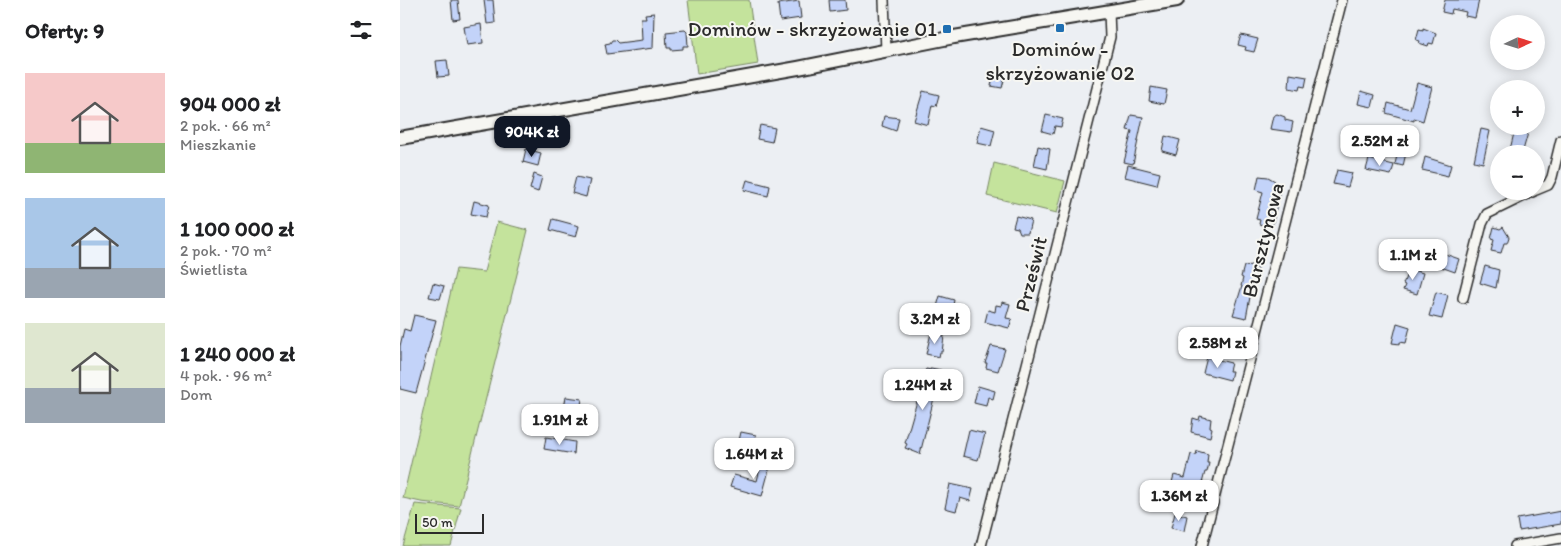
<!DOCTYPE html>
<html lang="pl">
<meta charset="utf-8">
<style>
body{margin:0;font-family:Itim,sans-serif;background:#f6f6f6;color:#202124;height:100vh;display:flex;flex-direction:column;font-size:19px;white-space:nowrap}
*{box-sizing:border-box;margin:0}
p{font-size:16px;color:#757577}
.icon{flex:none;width:28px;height:28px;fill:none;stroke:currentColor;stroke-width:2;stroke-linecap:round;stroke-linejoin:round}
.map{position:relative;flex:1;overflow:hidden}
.details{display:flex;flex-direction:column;background:#fff;width:400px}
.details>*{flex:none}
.needle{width:32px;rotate:86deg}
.controls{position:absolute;left:1090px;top:15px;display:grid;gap:10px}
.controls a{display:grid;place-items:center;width:55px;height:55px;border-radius:50%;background:#fff;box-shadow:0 2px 12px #0003;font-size:25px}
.scale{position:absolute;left:15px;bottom:12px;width:69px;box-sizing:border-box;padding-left:5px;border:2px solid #2b2b2b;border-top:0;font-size:14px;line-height:18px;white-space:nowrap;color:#2b2b2b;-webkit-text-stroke:4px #f6f6f2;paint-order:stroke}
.price{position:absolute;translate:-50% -42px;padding:0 11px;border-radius:10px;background:#fff;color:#222;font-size:16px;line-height:32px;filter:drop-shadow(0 1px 2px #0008)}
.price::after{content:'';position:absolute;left:50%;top:30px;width:15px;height:11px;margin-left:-8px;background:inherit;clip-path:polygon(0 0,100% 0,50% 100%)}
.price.active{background:#111827;color:#fff}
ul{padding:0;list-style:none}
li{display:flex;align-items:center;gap:15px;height:125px;padding:0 25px}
li span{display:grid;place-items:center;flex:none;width:140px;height:100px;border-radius:0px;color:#555}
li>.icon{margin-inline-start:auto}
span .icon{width:60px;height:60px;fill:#fffc;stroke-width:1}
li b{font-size:21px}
h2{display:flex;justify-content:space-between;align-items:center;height:60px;padding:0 25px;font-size:21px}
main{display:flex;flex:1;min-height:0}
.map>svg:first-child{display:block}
.green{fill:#c4e39c;stroke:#788764}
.building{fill:#c3d3f9;stroke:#2b2b2b}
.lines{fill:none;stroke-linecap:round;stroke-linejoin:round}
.street-casing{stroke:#2b2b2b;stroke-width:12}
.secondary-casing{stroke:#2b2b2b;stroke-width:16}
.street{stroke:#f6f6f2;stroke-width:9}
.secondary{stroke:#f6f6f2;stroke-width:12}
.poi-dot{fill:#1f6fb2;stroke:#f6f6f2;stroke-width:2}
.labels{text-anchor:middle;stroke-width:4;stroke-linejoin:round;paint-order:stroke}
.poi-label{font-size:21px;fill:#2b2b2b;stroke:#f6f6f2;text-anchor:end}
.street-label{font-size:21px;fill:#2b2b2b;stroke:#f6f6f2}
</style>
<main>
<section class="details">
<h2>Oferty: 9<svg class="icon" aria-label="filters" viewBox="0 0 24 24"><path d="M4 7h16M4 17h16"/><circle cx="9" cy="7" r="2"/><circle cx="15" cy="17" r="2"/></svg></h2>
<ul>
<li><span style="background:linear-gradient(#f6c9c9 70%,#8fb573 0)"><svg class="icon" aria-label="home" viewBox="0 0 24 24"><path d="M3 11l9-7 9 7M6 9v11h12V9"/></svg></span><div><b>904 000 zł</b><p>2 pok. · 66 m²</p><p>Mieszkanie</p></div></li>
<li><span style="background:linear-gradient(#a9c7e8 70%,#9aa5b1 0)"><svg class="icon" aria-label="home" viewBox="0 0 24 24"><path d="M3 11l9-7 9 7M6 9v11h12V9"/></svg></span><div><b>1 100 000 zł</b><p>2 pok. · 70 m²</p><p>Świetlista</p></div></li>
<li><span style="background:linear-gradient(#dfe7d0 65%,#9aa5b1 0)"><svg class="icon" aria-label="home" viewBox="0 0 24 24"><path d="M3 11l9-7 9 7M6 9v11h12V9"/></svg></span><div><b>1 240 000 zł</b><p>4 pok. · 96 m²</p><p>Dom</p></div></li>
</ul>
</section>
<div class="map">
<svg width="1161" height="546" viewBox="0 0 1161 546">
<rect width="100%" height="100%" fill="#eceff3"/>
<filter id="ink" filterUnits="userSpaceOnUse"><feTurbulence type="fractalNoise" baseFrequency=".02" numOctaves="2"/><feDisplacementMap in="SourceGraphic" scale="10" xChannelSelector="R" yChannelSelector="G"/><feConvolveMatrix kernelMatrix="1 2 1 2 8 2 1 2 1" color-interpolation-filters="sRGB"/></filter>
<g filter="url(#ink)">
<path class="green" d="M288,0H349L358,64L297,74Z
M594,163L665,181L657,213L587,196Z
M97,222L128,230L59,506L21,502L3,498L56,269L84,272Z
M15,504L61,508L51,546H3Z"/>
<path class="building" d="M51,0H58L60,19L53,20Z
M84,0H93L95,23L87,24Z
M429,0H445L446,10L430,12Z
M1045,0H1079L1075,18L1065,16L1066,12L1052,9L1051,14L1042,12Z
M399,1L401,18L380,21L378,4Z
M254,13L253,48L207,54L205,44L210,43L212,40H215L218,43L242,40L241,18H246L245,14Z
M81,24L83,43L67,45L64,27Z
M1023,28L1036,33L1033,44L1029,43L1028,46L1019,43L1020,41L1016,40L1019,29L1023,30Z
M285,30L287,32L288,46H283V49L271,50V48H267L266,32Z
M841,35L858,39L854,52L845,50L846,47L838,45Z
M47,60L49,76L38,77L36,61Z
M594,73L605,76L602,88L591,86Z
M890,74L907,77L905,87L900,86L899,90L889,88Z
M1017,83L1032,87L1023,121L1014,118V121L986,113L988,103L1010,109Z
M751,87L767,90L764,104L749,101Z
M523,91L539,95L536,106L532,105L528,125L514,121Z
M961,91L975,95L972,107L958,104Z
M877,114L885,117V120L893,122L891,132L870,129L873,116Z
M646,115L663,119L661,127L655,126L653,134L642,131Z
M731,115L743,117L733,164L724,162L732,131L727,130Z
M484,116L499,118L496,131L482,126Z
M360,125L375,128L372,142L357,139Z
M581,126L595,130L591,146L577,143Z
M1121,126H1130L1122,154H1109L1114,133L1119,135Z
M957,128L969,131L963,150L952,147Z
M1081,129L1090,131L1083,163L1074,161Z
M765,136L780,140L776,155L762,151Z
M1001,138L1009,140L1003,166L995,164Z
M638,146L650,149L647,169L634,166Z
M126,149L141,153L138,166L123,162Z
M1025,157L1051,165L1048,176L1022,170Z
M969,159L994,165L991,175L966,170Z
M728,165L760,173L757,185L725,177Z
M937,170L952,173L948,187L933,184Z
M134,174L142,177L138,192L130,189Z
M859,176L868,177L875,181L874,188L880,190L872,227L859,224L860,220L856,219L863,192L856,190Z
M176,177L190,180L186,197L172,193Z
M347,180L370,186L368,196L344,190Z
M74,201L89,205L86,217L71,214Z
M616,216L631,220L628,233H620L618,228L613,227Z
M153,219L179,226L176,237L150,230Z
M1094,227L1100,229L1103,227L1109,237L1107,243H1104L1101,253L1091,251L1094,240L1091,239Z
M1045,254L1059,259L1055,272L1041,267Z
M852,265L858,269L850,297L846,318L833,315L842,286H841L843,278L841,277L844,266Z
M1085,266L1099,270L1096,288L1080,283Z
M1009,269L1023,273L1017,294L1003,290L1005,285L1003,284Z
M33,283L44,286L40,299L29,297Z
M1036,292L1048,295L1042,319L1029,316Z
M540,296L554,300L551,315H550L548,320L534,317Z
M602,302L610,304L606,318L612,319L609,328L585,322L588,310L595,312L596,305L601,306Z
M14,315L36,320L16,393L0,389V346L4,329L10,331Z
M997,323L1010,327L1006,343L1000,342V344L992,343Z
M820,325L831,328L829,338L837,340L835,349L815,344Z
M531,333L544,336L542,352H540L539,357L526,354Z
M591,346L605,349L598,371L586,368L587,363H585Z
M807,357L831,363L829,371H832L830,380L803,373Z
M531,368L541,370L520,454L505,448L507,444L505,443L521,387L523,373H524L526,369L531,370Z
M578,386L595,391L593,399L588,397L586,406L574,403Z
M166,397L182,399L180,411L164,408Z
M146,406L155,408L149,432L140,430Z
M800,416L811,419L810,427L812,428L810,437L791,432L793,418L799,420Z
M569,430L585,434L578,460L563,456Z
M341,432L356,435L353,448L338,445Z
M146,437L175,442L174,454L144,449Z
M797,451L808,454L807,463H809L807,472H805L800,491H797L795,500L784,497L786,490L771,486L774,475L785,478L791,454L796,455Z
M363,456L372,459L362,496L330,487L334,475L357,481Z
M550,484L573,489L570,501L560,498L556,511L545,508Z
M1161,511V524L1119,531L1117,519Z
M775,513L787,516L784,531L771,528Z"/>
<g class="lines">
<defs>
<path id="street" d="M484,0L486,51
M1136,190L1148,185L1152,177L1161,140
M1063,298L1082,224L1087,214L1134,191
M581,546L710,37L709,11
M802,546L942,0
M1115,546L1161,538"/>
<path id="secondary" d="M0,138L398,68L554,37L777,0"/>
</defs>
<use href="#street" class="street-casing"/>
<use href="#secondary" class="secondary-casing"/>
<use href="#street" class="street"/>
<use href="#secondary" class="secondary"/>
</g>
</g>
<g class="poi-dot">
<rect x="655" y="23" width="10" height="10" rx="2.5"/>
<rect x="542" y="24" width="10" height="10" rx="2.5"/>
</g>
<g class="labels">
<g class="poi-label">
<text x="537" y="36">Dominów - skrzyżowanie 01</text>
<text x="660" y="56" text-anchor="middle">Dominów -<tspan x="660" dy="24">skrzyżowanie 02</tspan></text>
</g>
<g class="street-label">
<text transform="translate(863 240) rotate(-76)" y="7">Bursztynowa</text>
<text transform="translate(631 274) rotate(-76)" y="7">Prześwit</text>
</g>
</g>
</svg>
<div class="controls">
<a><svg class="needle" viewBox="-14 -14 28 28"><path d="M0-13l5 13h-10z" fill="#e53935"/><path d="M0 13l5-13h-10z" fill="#757577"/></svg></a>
<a>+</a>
<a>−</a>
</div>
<div class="scale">50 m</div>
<b class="price active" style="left:132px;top:158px">904K zł</b>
<b class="price" style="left:980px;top:167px">2.52M zł</b>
<b class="price" style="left:1013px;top:281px">1.1M zł</b>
<b class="price" style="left:535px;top:345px">3.2M zł</b>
<b class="price" style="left:818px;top:369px">2.58M zł</b>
<b class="price" style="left:523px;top:411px">1.24M zł</b>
<b class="price" style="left:160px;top:446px">1.91M zł</b>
<b class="price" style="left:354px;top:480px">1.64M zł</b>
<b class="price" style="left:779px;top:522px">1.36M zł</b>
</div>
</main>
